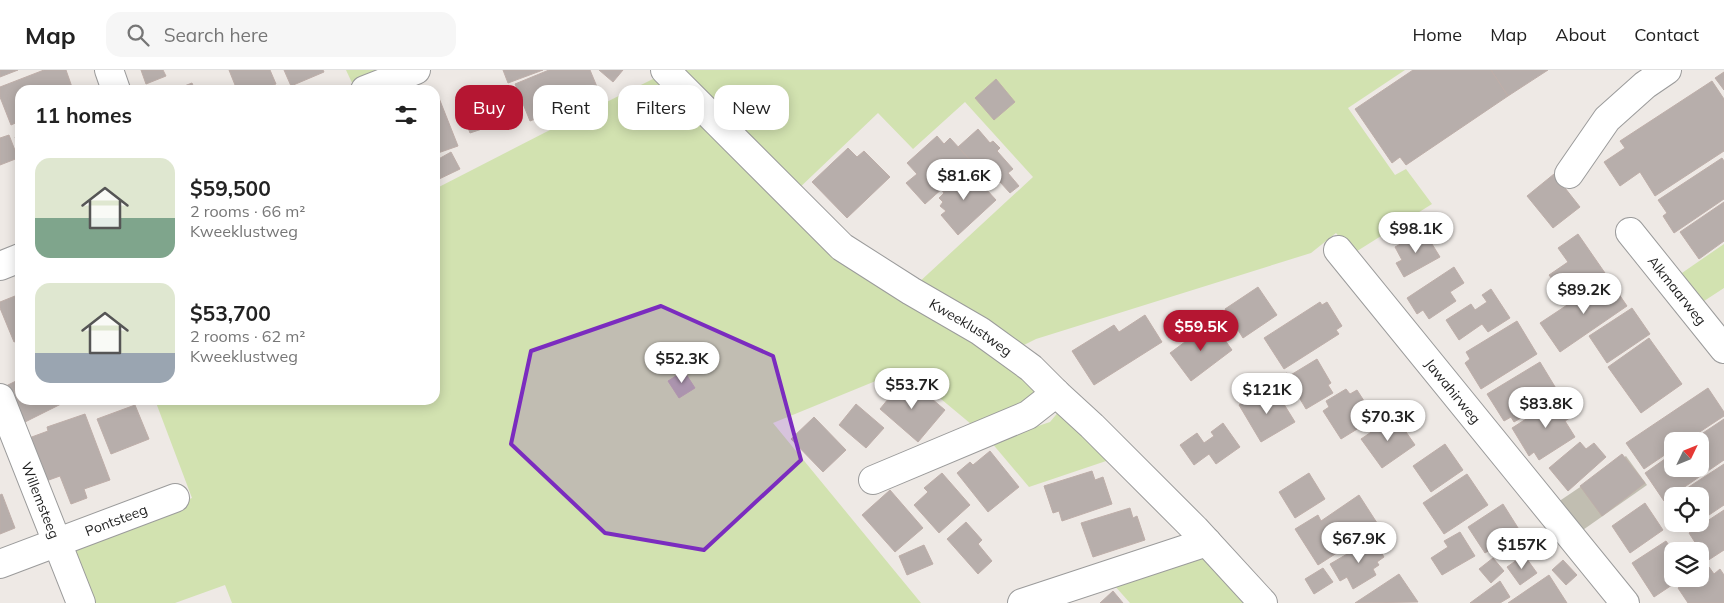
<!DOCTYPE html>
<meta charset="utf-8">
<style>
body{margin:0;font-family:Mulish,sans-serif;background:#f6f6f6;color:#222;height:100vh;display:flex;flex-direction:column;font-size:19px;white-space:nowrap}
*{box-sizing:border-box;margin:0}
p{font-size:16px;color:#767676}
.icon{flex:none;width:28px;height:28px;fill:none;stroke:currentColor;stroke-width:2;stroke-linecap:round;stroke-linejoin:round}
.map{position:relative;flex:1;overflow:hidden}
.sheet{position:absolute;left:15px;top:15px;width:425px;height:320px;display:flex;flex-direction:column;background:#fff;border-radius:15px;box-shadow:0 2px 12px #0003}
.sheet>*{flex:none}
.hud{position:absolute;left:455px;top:15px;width:475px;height:45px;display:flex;gap:10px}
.needle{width:32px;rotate:47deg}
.fabs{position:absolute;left:1664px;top:362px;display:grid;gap:10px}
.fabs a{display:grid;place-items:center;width:45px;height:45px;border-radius:10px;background:#fff;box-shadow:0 2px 12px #0003;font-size:25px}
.price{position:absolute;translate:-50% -42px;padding:0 11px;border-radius:18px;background:#fff;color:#222;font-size:16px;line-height:32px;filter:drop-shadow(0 1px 2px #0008)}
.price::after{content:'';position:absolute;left:50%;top:30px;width:15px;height:11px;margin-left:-8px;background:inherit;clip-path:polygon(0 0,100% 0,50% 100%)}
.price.selected{background:#b51632;color:#fff}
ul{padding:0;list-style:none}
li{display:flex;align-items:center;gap:15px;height:125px;padding:0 20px}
li span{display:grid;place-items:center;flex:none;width:140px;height:100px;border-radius:15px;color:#555}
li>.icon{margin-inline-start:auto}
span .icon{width:60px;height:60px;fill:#fffc;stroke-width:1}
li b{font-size:21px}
h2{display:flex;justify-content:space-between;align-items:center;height:60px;padding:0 20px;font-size:21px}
.pill{padding:0 18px;border-radius:15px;background:#fff;box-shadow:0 2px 12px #0003;font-size:18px;line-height:45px}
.pill.selected{background:#b51632;color:#fff}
header{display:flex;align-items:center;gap:30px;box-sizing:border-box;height:70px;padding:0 25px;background:#fff;border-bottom:1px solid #e0e0e0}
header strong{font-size:24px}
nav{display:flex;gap:28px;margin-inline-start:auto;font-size:18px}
.search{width:350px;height:45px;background:#f6f6f6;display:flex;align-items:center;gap:12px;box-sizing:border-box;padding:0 18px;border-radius:15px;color:#767676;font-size:19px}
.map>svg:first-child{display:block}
.construction{fill:#c1beb1}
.grass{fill:#d2e2b0}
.building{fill:#b7aeab;stroke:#beaea9}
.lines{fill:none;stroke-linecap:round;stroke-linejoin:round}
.minor-casing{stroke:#9b9b9b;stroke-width:30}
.minor{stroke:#fff;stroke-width:28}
.marked{fill:#7b2cbf;fill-opacity:0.2;stroke:#7b2cbf;stroke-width:4;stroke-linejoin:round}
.labels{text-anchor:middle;stroke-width:4.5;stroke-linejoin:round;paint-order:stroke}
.street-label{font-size:14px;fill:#1e1e1e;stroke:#fff}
</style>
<header>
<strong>Map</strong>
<div class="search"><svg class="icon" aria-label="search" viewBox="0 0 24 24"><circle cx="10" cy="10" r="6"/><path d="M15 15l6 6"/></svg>Search here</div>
<nav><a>Home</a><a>Map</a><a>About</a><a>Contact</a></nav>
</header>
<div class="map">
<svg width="1724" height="533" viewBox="0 0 1724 533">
<rect width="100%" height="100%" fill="#eee9e5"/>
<path class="construction" d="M1626,386L1647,415L1580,462L1558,432Z"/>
<path class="grass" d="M346,0H393L353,15Z
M673,0H1405L1348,38L1395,105L1406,99L1432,134L1354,183L1336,163L1311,183L1036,269L1016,279L916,215L1033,107L965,32L913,79L878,43L795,122Z
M657,7L832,177L973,267L1048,326L983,364L905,299L773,353L921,533H232L225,515L175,533H86L73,473L192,428L155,330H435V119L546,62Z
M1724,174V218L1701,233L1679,205Z
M1060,340L1115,388L1029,417L991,372L1050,352Z
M1207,482L1255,533H1130L1114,515Z"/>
<path class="building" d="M0,0H18L0,7Z
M44,0H66L73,20H20V51L11,55L0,27V17Z
M141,0H163L166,6L146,14Z
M229,0H270L276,14L261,20H237Z
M284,0H323L324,2L291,16Z
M503,0H543L508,13Z
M549,0H590L600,24L530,51L515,14Z
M599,0H623L613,12Z
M1413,0H1491L1508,26L1406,95L1400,87L1392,93L1355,39Z
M1491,0H1548L1508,26Z
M1724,2V20L1715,8Z
M996,9L1015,32L994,50L975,28Z
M1712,11L1724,29V81L1655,126L1640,102L1620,116L1604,92L1625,78L1620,71Z
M192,13L195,20H174Z
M487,16L500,53L470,63L456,27Z
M437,23L458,76L435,84V24Z
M978,59L990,73L993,71L1000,78L997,81L1013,99L1008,103L1019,116L1010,123L1000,112L994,117L990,112L984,117L966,97L972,92L958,77Z
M9,65L18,88L0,95V68Z
M20,65V80L15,67Z
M937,66L944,74L950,68L972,92L925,134L906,113L917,104L907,93Z
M848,78L857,87L864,81L890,107L847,148L812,112Z
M451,82L460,99L437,110L435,108V91Z
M1722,88L1724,91V129L1674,163L1663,146L1667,143L1658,130Z
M966,97L996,130L958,165L941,145L946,141L940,136L943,132L939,128L944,123L941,119Z
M1554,104L1580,137L1553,158L1527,126Z
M1724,132V171L1699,189L1680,162Z
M1437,149L1451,164L1440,173L1427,158Z
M1424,161L1440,187L1404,207L1396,193L1402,190L1395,177Z
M1578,164L1605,203L1567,229L1549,205L1568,192L1558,178Z
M1454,197L1464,213L1450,222L1456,231L1429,249L1423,240L1417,244L1407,228Z
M1608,208L1627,236L1560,282L1540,253Z
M1258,217L1277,245L1243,268L1225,239Z
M1491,219L1510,248L1488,262L1482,254L1459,270L1446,250L1471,234L1475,240L1487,232L1482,225Z
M20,224V270L14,272L0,238V232Z
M1320,232L1322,235L1327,232L1342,256L1336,260L1339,264L1284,299L1264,268Z
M1632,238L1650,264L1607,293L1589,266Z
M1145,245L1162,272L1094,315L1072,281L1114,255L1119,262Z
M1517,251L1537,284L1481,319L1465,293L1470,289L1466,282Z
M1212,252L1232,280L1191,311L1170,283Z
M1649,268L1682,314L1641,343L1608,297Z
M1317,289L1331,313L1328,315L1333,323L1306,339L1293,317L1282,323L1274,310L1287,303L1289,306Z
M1540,292L1560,325L1514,352L1511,347L1504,351L1487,324Z
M684,301L695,318L679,328L668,311Z
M906,307L945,340L918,372L880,339Z
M20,309V330H69L25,352L6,316Z
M1708,318L1724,342V346L1686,371H1672V380L1644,399L1626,373Z
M1346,319L1350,324L1357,320L1375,348L1341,369L1323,341L1329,337L1326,331Z
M1261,322L1266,329L1277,323L1295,352L1261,372L1239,335Z
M1564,325L1576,344L1565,351L1575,367L1539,390L1534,382L1529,386L1512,358Z
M856,334L884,358L866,378L839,355Z
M135,335L149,369L111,384L97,349Z
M85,344L110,410L84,419L87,428L71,434L60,406L46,411L29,368L48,361L47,357Z
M1395,346L1415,375L1382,398L1361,369Z
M814,347L846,380L823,402L791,369Z
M1724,349V390L1664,431L1645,403L1672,384V399H1700V371H1691Z
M1223,353L1240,377L1216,394L1209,384L1194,395L1180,375L1197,363L1204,373L1214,366L1211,362Z
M1580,372L1586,379L1594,373L1606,387L1568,421L1549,398Z
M1445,374L1463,400L1431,422L1413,396Z
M990,381L1019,417L988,442L957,403L970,392L973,395Z
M1622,384L1645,413L1602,446L1580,416Z
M1724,394V435L1700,451V426H1675Z
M1092,401L1095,410L1103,407L1112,434L1062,451L1059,441L1053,443L1044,416Z
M942,403L970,435L939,463L914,435L928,422L924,418Z
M1309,403L1325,429L1295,448L1279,422Z
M1467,404L1488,435L1444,464L1423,433Z
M890,420L923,458L895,482L862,445Z
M2,424L15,458L0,464V425Z
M1359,425L1379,456L1318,495L1295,459L1318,445L1321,451Z
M1672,428V439L1668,431Z
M1645,433L1663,460L1630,483L1612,456Z
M1503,434L1520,461L1485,483L1468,457Z
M1130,438L1133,448L1137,446L1145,470L1093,487L1081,453Z
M1724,440V480L1707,491L1689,463Z
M966,452L982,470L978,474L992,491L978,504L947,469Z
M1682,454H1696L1686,460Z
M1460,462L1475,486L1442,505L1431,488L1448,477L1444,471Z
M1373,469L1384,487L1377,492L1379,495L1373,499L1376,505L1353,519L1347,507L1340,511L1330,494Z
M1666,471L1673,481L1672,509H1681L1654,527L1632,493Z
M924,475L933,494L907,505L899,486Z
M1524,485L1537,503L1520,515L1507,497Z
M1493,488L1504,501L1491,513L1479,499Z
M1563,490L1577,505L1566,515L1552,500Z
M1709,497L1714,504L1720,499L1724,505V533H1688L1678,518L1692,509H1700V503Z
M1323,498L1333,512L1314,524L1305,509Z
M1399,504L1418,532L1355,533Z
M1549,505L1567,533H1508Z
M1500,511L1510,527L1500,533H1470Z
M1113,521L1123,533H1100Z"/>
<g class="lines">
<defs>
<g id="minor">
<path d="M109,0L116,20"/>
<path id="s1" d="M665,0L842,177L911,221L980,261L1031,298L1056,323L1092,356L1195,459L1263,533"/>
<path d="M365,20L416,0"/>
<path d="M1569,104L1607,49L1645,15L1667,0"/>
<path id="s2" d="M1630,162L1724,279"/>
<path id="s3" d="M1338,180L1625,533"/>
<path d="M0,196L20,188"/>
<path id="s4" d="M0,328L81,533"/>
<path d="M873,410L1028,345L1056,323"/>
<path id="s5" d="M0,494L175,428"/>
<path d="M1022,533L1207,472"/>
</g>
</defs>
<use href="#minor" class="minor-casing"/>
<use href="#minor" class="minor"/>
</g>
<path class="marked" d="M661,236L773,286L801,390L704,480L605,463L511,374L531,281Z"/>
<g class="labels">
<g class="street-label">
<text dy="5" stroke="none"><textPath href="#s2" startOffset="75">Alkmaarweg</textPath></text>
<text dy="5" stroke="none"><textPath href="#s1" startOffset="402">Kweeklustweg</textPath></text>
<text dy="5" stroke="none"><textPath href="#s3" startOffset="182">Jawahirweg</textPath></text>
<text dy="5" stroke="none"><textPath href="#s4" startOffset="110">Willemsteeg</textPath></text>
<text dy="5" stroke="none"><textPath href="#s5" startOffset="124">Pontsteeg</textPath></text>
</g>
</g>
</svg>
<div class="fabs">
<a><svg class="needle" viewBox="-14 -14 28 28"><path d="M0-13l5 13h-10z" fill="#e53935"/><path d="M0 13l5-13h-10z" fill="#767676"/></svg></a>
<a><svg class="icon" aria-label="locate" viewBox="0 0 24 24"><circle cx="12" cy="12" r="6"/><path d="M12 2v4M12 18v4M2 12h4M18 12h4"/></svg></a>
<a><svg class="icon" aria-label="layers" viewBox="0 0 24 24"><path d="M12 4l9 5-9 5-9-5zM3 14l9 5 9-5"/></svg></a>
</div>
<b class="price" style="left:964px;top:131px">$81.6K</b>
<b class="price" style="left:1416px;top:184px">$98.1K</b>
<b class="price" style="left:1584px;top:245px">$89.2K</b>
<b class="price selected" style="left:1201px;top:282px">$59.5K</b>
<b class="price" style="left:682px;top:314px">$52.3K</b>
<b class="price" style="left:912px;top:340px">$53.7K</b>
<b class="price" style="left:1267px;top:345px">$121K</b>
<b class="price" style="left:1546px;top:359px">$83.8K</b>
<b class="price" style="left:1388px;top:372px">$70.3K</b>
<b class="price" style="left:1359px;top:494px">$67.9K</b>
<b class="price" style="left:1522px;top:500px">$157K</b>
<div class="hud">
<a class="pill selected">Buy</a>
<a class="pill">Rent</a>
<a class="pill">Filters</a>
<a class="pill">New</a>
</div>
<section class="sheet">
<h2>11 homes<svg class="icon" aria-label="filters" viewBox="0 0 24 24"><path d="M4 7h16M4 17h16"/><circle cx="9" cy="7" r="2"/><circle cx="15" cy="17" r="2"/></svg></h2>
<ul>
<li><span style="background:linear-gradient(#dfe7d0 60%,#7fa58c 0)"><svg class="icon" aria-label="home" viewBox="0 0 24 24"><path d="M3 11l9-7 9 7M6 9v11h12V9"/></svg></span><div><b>$59,500</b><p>2 rooms · 66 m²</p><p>Kweeklustweg</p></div></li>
<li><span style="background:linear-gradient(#dfe7d0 70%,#9aa5b1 0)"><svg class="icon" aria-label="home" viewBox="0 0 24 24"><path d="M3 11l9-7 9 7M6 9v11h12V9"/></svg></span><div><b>$53,700</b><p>2 rooms · 62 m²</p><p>Kweeklustweg</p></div></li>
</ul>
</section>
</div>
